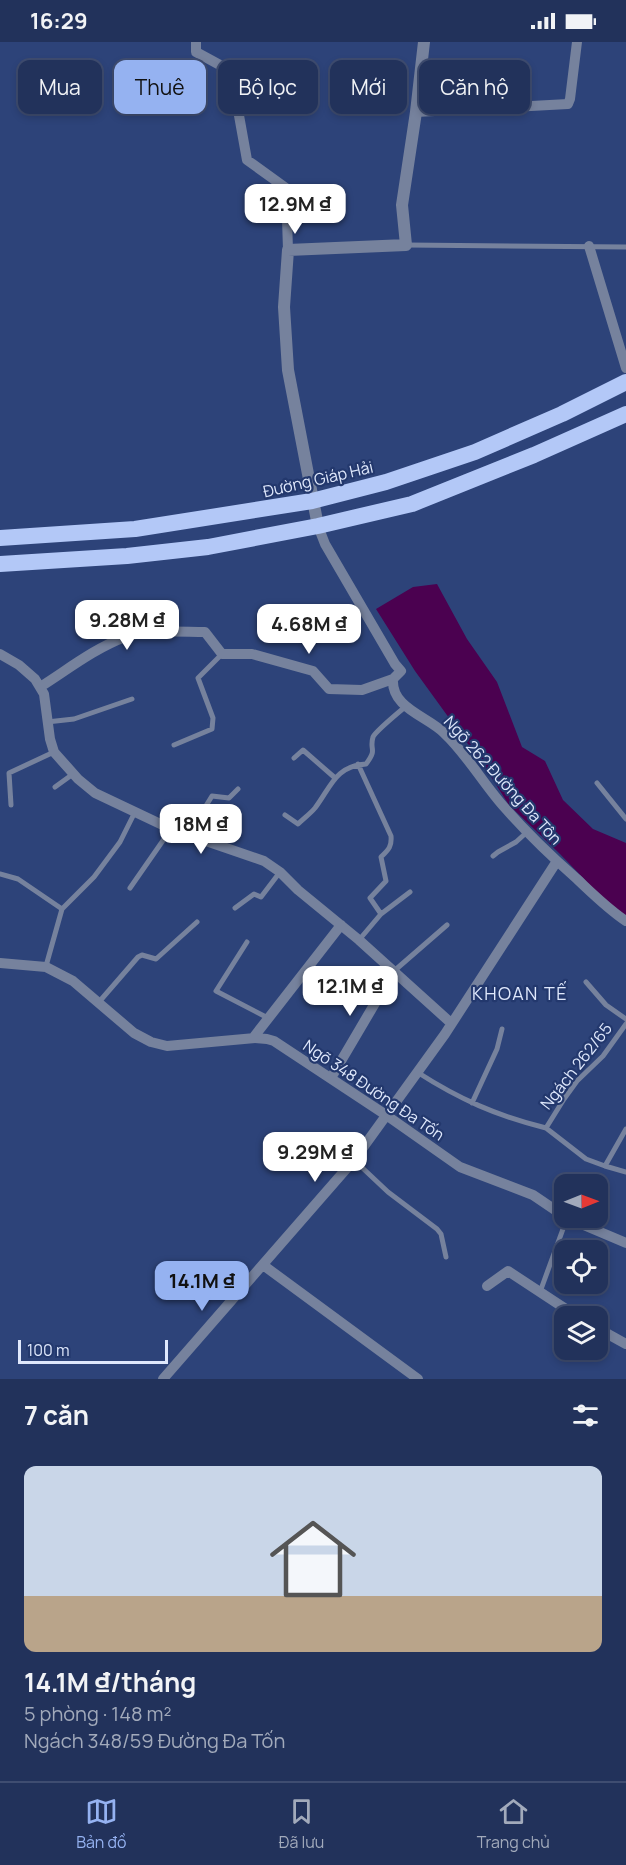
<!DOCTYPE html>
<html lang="vi">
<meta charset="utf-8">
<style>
body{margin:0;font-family:Manrope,sans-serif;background:#2e3e64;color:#f1f3f6;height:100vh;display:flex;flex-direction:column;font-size:22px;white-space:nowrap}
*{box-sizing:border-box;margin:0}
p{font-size:20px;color:#a2aabb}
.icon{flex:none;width:33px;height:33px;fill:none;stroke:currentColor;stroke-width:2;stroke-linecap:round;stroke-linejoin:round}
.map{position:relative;height:1337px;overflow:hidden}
.details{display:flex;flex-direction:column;background:#22325b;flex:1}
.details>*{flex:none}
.hud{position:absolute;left:18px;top:18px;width:591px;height:54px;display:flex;gap:12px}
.needle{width:39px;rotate:89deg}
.buttons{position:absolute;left:554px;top:1132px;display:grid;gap:12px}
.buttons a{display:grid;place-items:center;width:54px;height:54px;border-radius:12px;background:#22325b;box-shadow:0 3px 9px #0003,0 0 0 2px #3f4d71;font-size:30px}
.scale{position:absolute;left:18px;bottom:15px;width:150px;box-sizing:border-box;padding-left:6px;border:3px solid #dfe8fc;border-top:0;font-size:16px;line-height:21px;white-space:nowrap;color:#dfe8fc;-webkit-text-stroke:4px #23386d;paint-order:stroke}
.price{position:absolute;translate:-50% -51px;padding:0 14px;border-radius:12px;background:#fff;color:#222;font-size:20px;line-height:39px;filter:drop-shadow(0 2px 3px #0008)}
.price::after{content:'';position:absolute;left:50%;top:36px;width:18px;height:14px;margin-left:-9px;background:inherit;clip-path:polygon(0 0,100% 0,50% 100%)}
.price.current{background:#95b2f1;color:#111}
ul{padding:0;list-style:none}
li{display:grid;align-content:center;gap:12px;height:318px;padding:0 24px}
li span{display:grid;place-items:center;height:186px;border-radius:12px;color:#555}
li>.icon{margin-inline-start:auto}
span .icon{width:108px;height:108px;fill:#fffc;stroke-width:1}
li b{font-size:26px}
h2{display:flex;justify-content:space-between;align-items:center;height:72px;padding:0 24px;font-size:26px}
.pill{padding:0 21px;border-radius:12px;background:#22325b;box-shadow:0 3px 9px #0003,0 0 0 2px #3f4d71;font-size:21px;line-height:54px}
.pill.current{background:#95b2f1;color:#111}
.status{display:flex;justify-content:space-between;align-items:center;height:42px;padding:0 30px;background:#22325b;direction:ltr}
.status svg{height:16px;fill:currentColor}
.menu{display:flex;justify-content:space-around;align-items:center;height:84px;border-top:2px solid #3f4d71;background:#22325b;font-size:16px;color:#a2aabb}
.menu a{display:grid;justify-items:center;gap:3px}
.menu .current{color:#95b2f1}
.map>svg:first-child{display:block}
.water{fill:#4b0150}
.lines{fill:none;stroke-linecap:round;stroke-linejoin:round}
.service{stroke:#76829d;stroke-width:5}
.minor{stroke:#76829d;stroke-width:10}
.tertiary{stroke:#76829d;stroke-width:12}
.trunk{stroke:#b3c8f7;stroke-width:16}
.labels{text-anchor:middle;stroke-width:4.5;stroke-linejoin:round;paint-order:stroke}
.street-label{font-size:16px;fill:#dfe8fc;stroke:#23386d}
.neighbourhood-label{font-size:18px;letter-spacing:1.5px;fill:#dfe8fc;stroke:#23386d}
</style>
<div class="status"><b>16:29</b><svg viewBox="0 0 49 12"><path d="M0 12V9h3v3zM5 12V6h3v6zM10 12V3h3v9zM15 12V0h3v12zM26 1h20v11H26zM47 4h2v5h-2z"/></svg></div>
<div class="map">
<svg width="626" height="1337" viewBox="0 0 626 1337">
<rect width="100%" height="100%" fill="#2d4379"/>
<path class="water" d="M437,542L467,597L497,640L522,705L545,719L563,758L593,787L626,801V875L616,870L560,812L509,763L486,727L415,629L376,567L413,545Z"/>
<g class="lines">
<path class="service" d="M407,203L626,205
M47,680L74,677L132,657
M174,703L212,687L213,676L198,636L222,612
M294,716L303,708L334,735
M358,722L391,794C392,805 388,808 381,815L386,839L370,856L381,872
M597,741L626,777
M55,745L73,732
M11,763L9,731L54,710
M285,773L298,782C303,777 310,772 315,766C331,745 335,724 366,722C378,706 369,709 373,695C375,690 399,670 405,665
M188,793L212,754L229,756L238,747
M493,814L498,810L516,800L527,790
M0,832L18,837L62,867
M130,846L171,787
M235,866L254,852L261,855L280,830
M359,898L381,872L410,850
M247,900L216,949L268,976
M46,924L62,867L94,835L120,800L135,770
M394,929L447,883
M586,940L606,963L626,977
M99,960L138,915L142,913L156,917L197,880
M417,1030C459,1057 497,1074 546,1086L564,1057L577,1039L603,1014L626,982
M472,1061L497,1007L502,987
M546,1086L586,1117L605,1124L626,1087
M354,1118L388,1150L437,1187L441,1192L446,1215
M605,1124L626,1130
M540,1250L567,1176"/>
<path class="minor" d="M196,0V10L231,29L247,118L286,146L288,208
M416,70L568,62L570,57L577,0
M589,204L626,326
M318,484L325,502L395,622L401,629L393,637C391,666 427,674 444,691C466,711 484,743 505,766C527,791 552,815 577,837C593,852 608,867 626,879
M0,612L19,623L35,637L44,652L50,697L54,710L78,737L95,751L171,787L264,819L280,830L298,848L359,898L451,981
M40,645C67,628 95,606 125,595C147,587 181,590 205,590L222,612H252L313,629L329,647L362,648L393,637
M0,921L46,925L73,939L134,991L151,1000L167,1004L255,996L267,997L274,999L386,1073L460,1125L533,1153L564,1174
M253,996L341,883
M331,1036L394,929
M567,1176L626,1201
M263,1223L418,1337
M487,1244L508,1229L578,1275
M597,1286L626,1302
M163,1337L354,1118L445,992L557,819"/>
<path class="tertiary" d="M318,484L288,328L284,265L288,208L406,203L402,163L416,70L424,0"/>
<path class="trunk" d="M0,496L135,487L312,459L386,440L475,410L562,372L626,340
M0,522L127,514L208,505L318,484L412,462L534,413L626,372"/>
</g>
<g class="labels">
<g class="street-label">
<text transform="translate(318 437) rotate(-13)" y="6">Đường Giáp Hải</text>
<text transform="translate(503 738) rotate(48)" y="6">Ngõ 262 Đường Đa Tôn</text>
<text transform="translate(576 1024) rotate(-52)" y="6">Ngách 262/65</text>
<text transform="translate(374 1048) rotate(34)" y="6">Ngõ 348 Đường Đa Tốn</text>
</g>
<g class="neighbourhood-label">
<text x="520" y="958">KHOAN TẾ</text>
</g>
</g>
</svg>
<div class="buttons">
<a><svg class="needle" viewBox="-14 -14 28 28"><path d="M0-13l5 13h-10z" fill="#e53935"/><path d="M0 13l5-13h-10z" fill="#a2aabb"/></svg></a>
<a><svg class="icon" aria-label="locate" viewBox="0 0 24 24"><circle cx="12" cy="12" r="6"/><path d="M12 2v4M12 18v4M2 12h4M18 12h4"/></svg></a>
<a><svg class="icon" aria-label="layers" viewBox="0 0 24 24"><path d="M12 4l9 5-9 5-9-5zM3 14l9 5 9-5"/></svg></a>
</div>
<div class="scale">100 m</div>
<b class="price" style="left:295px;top:193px">12.9M ₫</b>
<b class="price" style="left:127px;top:609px">9.28M ₫</b>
<b class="price" style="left:309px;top:613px">4.68M ₫</b>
<b class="price" style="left:201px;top:813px">18M ₫</b>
<b class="price" style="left:350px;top:975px">12.1M ₫</b>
<b class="price" style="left:315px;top:1141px">9.29M ₫</b>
<b class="price current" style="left:202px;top:1270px">14.1M ₫</b>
<div class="hud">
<a class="pill">Mua</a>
<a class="pill current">Thuê</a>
<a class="pill">Bộ lọc</a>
<a class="pill">Mới</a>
<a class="pill">Căn hộ</a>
</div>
</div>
<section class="details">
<h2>7 căn<svg class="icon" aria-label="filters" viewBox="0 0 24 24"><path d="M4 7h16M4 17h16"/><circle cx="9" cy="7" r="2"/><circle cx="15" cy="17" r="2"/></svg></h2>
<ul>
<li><span style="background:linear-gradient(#c9d6e8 70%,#b9a48a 0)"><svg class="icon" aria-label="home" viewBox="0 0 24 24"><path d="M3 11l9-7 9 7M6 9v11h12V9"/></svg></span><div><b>14.1M ₫/tháng</b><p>5 phòng · 148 m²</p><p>Ngách 348/59 Đường Đa Tốn</p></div></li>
</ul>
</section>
<nav class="menu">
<a class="current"><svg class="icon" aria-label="map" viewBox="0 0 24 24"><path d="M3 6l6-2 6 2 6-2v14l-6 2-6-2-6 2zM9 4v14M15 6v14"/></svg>Bản đồ</a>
<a><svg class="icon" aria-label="saved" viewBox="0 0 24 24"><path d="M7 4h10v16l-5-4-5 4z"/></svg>Đã lưu</a>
<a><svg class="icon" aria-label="home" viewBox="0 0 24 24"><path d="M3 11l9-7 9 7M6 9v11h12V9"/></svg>Trang chủ</a>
</nav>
